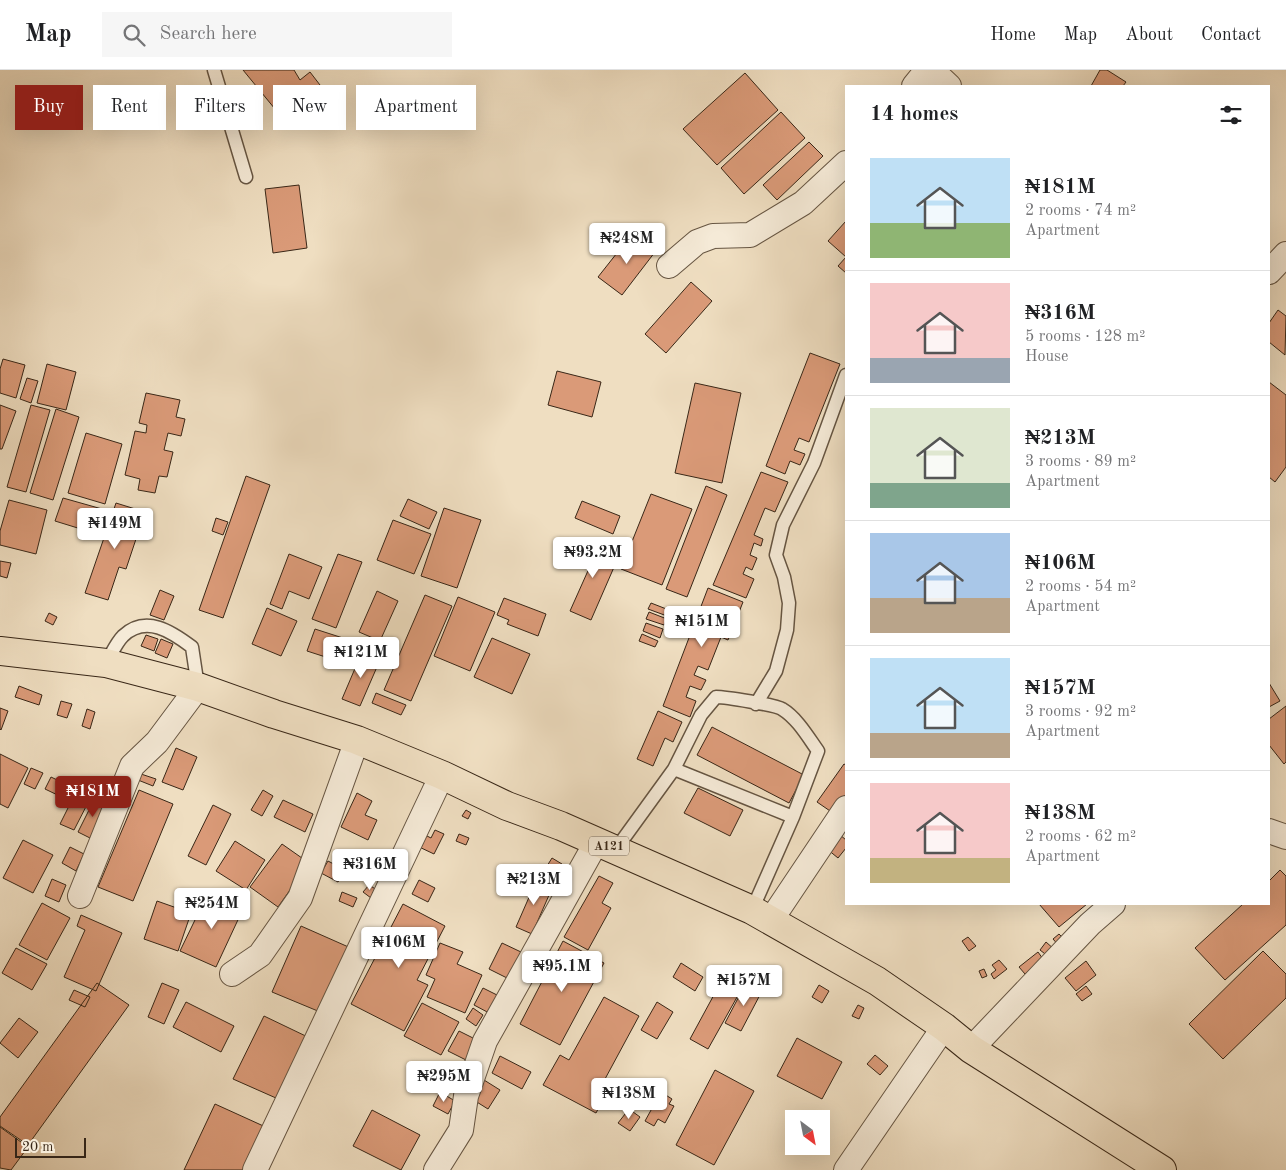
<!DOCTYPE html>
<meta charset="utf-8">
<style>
body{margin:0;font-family:"Old Standard TT",serif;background:#f6f6f6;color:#202124;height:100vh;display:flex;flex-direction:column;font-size:19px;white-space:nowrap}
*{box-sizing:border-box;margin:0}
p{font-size:16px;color:#757577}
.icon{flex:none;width:28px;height:28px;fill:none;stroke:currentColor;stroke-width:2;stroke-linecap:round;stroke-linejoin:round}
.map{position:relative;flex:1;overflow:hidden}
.side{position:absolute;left:845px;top:15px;width:425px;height:820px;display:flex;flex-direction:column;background:#fff;border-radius:0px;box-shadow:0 5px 20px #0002}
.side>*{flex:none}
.top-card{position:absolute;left:15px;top:15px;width:475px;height:45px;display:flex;gap:10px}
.needle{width:32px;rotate:148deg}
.fabs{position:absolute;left:785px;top:1040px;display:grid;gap:10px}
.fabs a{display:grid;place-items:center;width:45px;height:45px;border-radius:0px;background:#fff;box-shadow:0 5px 20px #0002;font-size:25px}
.scale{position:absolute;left:15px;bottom:12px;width:71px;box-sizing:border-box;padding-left:5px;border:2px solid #392717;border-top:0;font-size:14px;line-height:18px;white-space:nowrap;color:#392717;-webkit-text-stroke:4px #f5ead7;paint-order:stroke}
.price{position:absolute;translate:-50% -42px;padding:0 11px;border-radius:5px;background:#fff;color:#222;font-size:16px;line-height:32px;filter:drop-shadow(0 1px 2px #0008)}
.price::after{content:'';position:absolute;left:50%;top:30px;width:15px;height:11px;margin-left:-8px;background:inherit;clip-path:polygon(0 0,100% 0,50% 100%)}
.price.on{background:#8f2418;color:#fff}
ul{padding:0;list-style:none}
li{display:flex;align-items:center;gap:15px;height:125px;padding:0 25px}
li+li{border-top:1px solid #e0e0e0}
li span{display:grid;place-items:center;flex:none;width:140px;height:100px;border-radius:0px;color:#555}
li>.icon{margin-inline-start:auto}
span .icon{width:60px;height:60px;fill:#fffc;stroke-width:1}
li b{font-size:21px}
h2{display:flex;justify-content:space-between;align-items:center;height:60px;padding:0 25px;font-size:21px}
.pill{padding:0 18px;border-radius:0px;background:#fff;box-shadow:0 5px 20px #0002;font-size:18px;line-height:45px}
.pill.on{background:#8f2418;color:#fff}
header{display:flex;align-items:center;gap:30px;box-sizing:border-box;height:70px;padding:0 25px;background:#fff;border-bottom:1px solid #e0e0e0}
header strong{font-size:24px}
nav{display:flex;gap:28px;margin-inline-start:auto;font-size:18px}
.search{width:350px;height:45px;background:#f6f6f6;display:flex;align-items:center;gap:12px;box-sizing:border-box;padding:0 18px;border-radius:0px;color:#757577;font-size:19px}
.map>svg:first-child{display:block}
.building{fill:#da9a78;stroke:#392717}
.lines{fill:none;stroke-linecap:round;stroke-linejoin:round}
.service-casing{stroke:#665542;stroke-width:15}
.minor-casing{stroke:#665542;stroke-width:26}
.primary-casing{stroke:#392717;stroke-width:30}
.service{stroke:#f5ead7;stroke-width:12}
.minor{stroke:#f5ead7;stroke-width:24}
.primary{stroke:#efdec1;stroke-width:28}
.labels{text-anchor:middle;stroke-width:4.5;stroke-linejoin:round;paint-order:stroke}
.shield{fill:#f5ead7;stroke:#716251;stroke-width:1}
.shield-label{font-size:12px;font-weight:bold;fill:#392717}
</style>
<header>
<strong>Map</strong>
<div class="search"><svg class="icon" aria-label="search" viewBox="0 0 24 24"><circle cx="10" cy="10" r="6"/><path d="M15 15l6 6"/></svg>Search here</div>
<nav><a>Home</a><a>Map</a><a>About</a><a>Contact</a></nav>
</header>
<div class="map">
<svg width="1286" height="1100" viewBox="0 0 1286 1100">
<rect width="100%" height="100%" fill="#efdec1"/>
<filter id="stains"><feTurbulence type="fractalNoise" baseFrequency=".004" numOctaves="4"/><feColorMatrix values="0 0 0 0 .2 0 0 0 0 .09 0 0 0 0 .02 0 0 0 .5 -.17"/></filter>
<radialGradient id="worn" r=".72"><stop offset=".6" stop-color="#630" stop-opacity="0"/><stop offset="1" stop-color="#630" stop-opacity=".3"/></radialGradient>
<path class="building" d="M243,0H294L300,10L310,2L320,15L301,31L295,23L275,39Z
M1100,0H1107L1126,12L1123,16H1091Z
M745,3L778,40L717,95L683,59Z
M781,42L805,68L744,124L721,98Z
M809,72L823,86L777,130L763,115Z
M299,115L307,178L273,183L265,119Z
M846,151V203L838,196L846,187L828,171Z
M632,164L655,182L622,225L598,207Z
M691,212L712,231L666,283L645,264Z
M1278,240L1286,246L1285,285L1269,272V253Z
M810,283L840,294L809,372L799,368L794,380L805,384L800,395L790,391L785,404L766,396Z
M3,289L25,295L16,328L0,323V299Z
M47,294L76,302L66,340L37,333Z
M557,301L601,312L592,347L548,335Z
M27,308L38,311L31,333L20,329Z
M1269,312L1286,325V397L1275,412L1269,407Z
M695,313L741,323L722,413L675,403Z
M146,323L180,330L176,347L185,349L181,366L168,363L164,380L173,382L167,407L159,406L155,423L138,420L140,409L125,405L135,361L146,363L147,355L139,353Z
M0,335L16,341L2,379H0Z
M31,335L50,340L26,422L7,417Z
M56,339L79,347L53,430L30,423Z
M86,363L122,374L105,434L68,423Z
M761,402L788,412L775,442L765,438L754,465L763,469L761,476L754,473L750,485L757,488L752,500L746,497L743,504L754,509L746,528L713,515Z
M246,406L270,415L223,548L199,540Z
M706,416L727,425L687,527L666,519Z
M651,424L692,439L662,515L621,499Z
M63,428L102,439L94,463L55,451Z
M408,429L437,442L429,459L400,446Z
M9,430L47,440L36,484L0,475V461Z
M582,431L620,446L613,464L575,448Z
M116,433L145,442L126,499L119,497L108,530L85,523Z
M444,438L481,450L457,518L421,506Z
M216,448L228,452L223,465L212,461Z
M393,450L431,464L414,504L377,490Z
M578,472L618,488L591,550L570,541L591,494L573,486Z
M289,484L322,497L309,529L289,521L282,539L270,534Z
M338,484L362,492L336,558L312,549Z
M0,491L11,493L7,508L0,506Z
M708,518L743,532L728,570L721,567L708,600L698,596L694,605L706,610L701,620L690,616L686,627L696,631L690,647L663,636Z
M160,520L174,526L164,550L150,545Z
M377,521L398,531L380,571L359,562Z
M425,525L452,536L411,631L384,620Z
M458,527L495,542L470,601L434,586Z
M504,528L546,544L538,566L507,554L509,550L497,545Z
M651,533L669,540L667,546L648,539Z
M267,538L297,551L281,586L252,574Z
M649,542L667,549L664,555L646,549Z
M49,543L57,547L53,555L45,551Z
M646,553L663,559L660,568L643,561Z
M315,559L346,569L338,591L307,581Z
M642,564L658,571L655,577L639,571Z
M146,565L158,569L154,581L141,576Z
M492,568L530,584L512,624L474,607Z
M161,569L173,574L167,588L155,583Z
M362,582L380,590L360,636L342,629Z
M1269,613L1280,631L1269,637Z
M19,616L42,625L39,635L15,627Z
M376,623L406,635L401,645L372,633Z
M61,631L72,634L67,648L57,645Z
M1286,636V692L1284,694L1269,675V649Z
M0,638L8,641L1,660L0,659Z
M87,639L95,642L90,659L82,656Z
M658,641L682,652L673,672L665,668L653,696L637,689Z
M712,657L804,705L789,733L697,685Z
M176,678L197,687L183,720L162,712Z
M0,684L28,698L8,738L0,734Z
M844,694L846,695V724L833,743L817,732Z
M31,698L43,703L35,719L24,714Z
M141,704L156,709L153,716L138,710Z
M51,707L74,718L68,730L45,719Z
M79,716L93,723L74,760L60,754Z
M698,718L743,740L730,766L684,743Z
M139,720L173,734L133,831L98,817Z
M263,720L273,726L262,746L251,740Z
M357,723L372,731L365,745L377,750L368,770L341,757Z
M95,728L107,735L90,768L78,762Z
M283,730L313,744L305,762L274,747Z
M213,735L231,744L206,795L188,786Z
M466,740L471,743L468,749L462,746Z
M435,760L444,764L434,784L415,775L421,763L431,768Z
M459,764L469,768L466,775L456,771Z
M839,764L846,770V778L838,788L827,779Z
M23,770L53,785L33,823L3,808Z
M235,771L265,790L246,820L216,801Z
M282,774L309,793L278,837L250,817Z
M70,777L84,784L76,801L62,793Z
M552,788L562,794L558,802L547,796Z
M328,791L345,800L338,812L321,803Z
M1280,800L1286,806V855L1225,910L1195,878L1243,834H1269V811Z
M599,806L613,813L602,833L611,838L588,880L564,867Z
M52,809L66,815L59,832L45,826Z
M537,809L553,816L532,864L516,857Z
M419,810L435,818L428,832L412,824Z
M369,815L377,820L371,828L363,822Z
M342,822L357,828L353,837L339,831Z
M208,823L243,839L216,897L180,881Z
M157,831L191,843L178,881L144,869Z
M42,833L70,848L47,890L19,875Z
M403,834L445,856L417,910L428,915L404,961L351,934Z
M1039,834H1087L1059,857Z
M81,845L122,863L96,921L64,907L85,860L77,856Z
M301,856L353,879L325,944L272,922Z
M1059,864L1066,871L1060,877L1053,869Z
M968,867L976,876L969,881L962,871Z
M563,871L604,893L560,975L520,954Z
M1046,872L1055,880L1049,887L1040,880Z
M440,873L463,882L457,894L482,905L465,943L427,927L435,909L426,905Z
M502,873L521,882L509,909L489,899Z
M16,878L47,894L32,920L2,903Z
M1263,881L1286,904V928L1223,989L1189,954Z
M1038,882L1043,889L1025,904L1019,897Z
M999,890L1007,899L994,909L991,904L996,900L992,895Z
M1086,891L1096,905L1076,921L1065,908Z
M681,893L703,907L695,921L673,907Z
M984,899L987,906L982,908L979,901Z
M722,910L741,920L708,979L690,969Z
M97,913L129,935L28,1075L0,1056V1047Z
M162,913L179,920L164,954L148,947Z
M746,913L762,921L741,961L725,953Z
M819,915L829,921L822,933L812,927Z
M1086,916L1092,924L1082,931L1076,924Z
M483,918L501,927L491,944L474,935Z
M74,920L90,927L85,937L69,930Z
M604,927L639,946L605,1009L612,1013L596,1043L543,1015L560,985L569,990Z
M186,932L234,956L221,982L173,957Z
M657,932L673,942L657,969L641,960Z
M422,933L459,952L441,985L404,966Z
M858,935L864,938L859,949L852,946Z
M473,938L483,945L476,956L466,949Z
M264,946L314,970L285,1032L233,1009Z
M19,948L38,962L18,988L0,973Z
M459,961L477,970L466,990L448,981Z
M797,968L842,992L822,1029L777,1006Z
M875,985L888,996L880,1005L867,994Z
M500,986L531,1002L522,1019L492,1003Z
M715,1000L754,1021L714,1095L676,1075Z
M484,1010L500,1020L488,1039L472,1029Z
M440,1022L455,1031L448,1044L433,1036Z
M661,1022L672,1029L669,1034L674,1036L665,1053L658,1049L654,1056L645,1051Z
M215,1034L270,1059L251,1100H184Z
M629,1039L640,1047L630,1061L618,1053Z
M372,1040L420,1065L401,1100L353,1076Z
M0,1057L28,1077L11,1100L0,1098Z"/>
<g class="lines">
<defs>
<path id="service" d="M214,0L246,107
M106,593C111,585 116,573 123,566C146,544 172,562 192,577L198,617
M756,634L776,601L787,560L789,533L784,507L776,485L783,455L814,393L846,305
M674,699L793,747
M616,779L674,699L701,645L716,627C725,627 776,635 782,639C797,648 808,667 818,681L793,747L752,840"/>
<path id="minor" d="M932,0L949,16
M914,16L927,0
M669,196L697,172L713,166L750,165L803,133L846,93
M1269,202L1286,184
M1269,761L1286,767
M80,826L132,696L157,672L198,617
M771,850L846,738
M232,904L260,885L300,828L357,670
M971,979L1090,854L1113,834
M255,1100L442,705
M436,1100L461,1060L466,1026L485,971L597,771
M846,1100L944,957"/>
<path id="primary" d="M0,581L106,593L198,617L274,644L357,670L442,705L507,736L561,756L752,840L877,911L944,957L971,979L1162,1100"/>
</defs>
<use href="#service" class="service-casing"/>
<use href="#minor" class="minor-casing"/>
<use href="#primary" class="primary-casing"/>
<use href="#service" class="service"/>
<use href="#minor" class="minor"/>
<use href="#primary" class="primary"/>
</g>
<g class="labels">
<rect class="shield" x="589" y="766.5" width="40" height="19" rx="4"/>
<g class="shield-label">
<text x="609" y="780">A121</text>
</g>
</g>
<rect width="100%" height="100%" filter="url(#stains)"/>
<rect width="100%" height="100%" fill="url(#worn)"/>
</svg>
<div class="fabs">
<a><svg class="needle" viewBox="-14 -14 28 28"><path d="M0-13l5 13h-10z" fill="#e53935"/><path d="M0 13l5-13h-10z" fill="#757577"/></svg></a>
</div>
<div class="scale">20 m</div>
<b class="price" style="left:627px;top:195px">₦248M</b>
<b class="price" style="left:115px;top:480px">₦149M</b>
<b class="price" style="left:593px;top:509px">₦93.2M</b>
<b class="price" style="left:702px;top:578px">₦151M</b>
<b class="price" style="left:361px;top:609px">₦121M</b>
<b class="price on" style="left:93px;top:748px">₦181M</b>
<b class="price" style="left:370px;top:821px">₦316M</b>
<b class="price" style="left:534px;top:836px">₦213M</b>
<b class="price" style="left:212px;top:860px">₦254M</b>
<b class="price" style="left:399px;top:899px">₦106M</b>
<b class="price" style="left:562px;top:923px">₦95.1M</b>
<b class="price" style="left:744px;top:937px">₦157M</b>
<b class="price" style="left:444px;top:1033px">₦295M</b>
<b class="price" style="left:629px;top:1050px">₦138M</b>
<div class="top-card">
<a class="pill on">Buy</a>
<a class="pill">Rent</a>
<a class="pill">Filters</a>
<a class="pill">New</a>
<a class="pill">Apartment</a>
</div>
<section class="side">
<h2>14 homes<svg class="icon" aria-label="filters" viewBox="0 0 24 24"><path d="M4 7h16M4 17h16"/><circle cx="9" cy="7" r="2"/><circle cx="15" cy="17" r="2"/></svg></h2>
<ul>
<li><span style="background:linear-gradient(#bfe0f5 65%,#8fb573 0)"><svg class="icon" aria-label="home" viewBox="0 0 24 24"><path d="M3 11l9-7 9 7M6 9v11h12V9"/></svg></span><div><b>₦181M</b><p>2 rooms · 74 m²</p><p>Apartment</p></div></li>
<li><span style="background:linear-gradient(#f6c9c9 75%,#9aa5b1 0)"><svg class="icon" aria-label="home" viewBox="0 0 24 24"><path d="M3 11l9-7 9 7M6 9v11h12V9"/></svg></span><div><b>₦316M</b><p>5 rooms · 128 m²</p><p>House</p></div></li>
<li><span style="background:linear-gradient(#dfe7d0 75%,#7fa58c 0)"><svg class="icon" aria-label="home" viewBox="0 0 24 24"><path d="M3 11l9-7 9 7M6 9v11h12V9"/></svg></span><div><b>₦213M</b><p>3 rooms · 89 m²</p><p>Apartment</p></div></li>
<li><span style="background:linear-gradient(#a9c7e8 65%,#b9a48a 0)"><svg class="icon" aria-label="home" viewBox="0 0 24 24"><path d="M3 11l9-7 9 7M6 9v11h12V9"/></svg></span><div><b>₦106M</b><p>2 rooms · 54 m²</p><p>Apartment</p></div></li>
<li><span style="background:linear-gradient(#bfe0f5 75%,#b9a48a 0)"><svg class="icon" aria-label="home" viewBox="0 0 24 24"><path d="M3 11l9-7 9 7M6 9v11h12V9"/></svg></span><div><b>₦157M</b><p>3 rooms · 92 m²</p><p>Apartment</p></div></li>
<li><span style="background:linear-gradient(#f6c9c9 75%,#c2b280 0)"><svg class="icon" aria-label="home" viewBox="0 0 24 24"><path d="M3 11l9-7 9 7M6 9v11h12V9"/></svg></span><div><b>₦138M</b><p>2 rooms · 62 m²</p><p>Apartment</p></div></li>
</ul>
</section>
</div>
